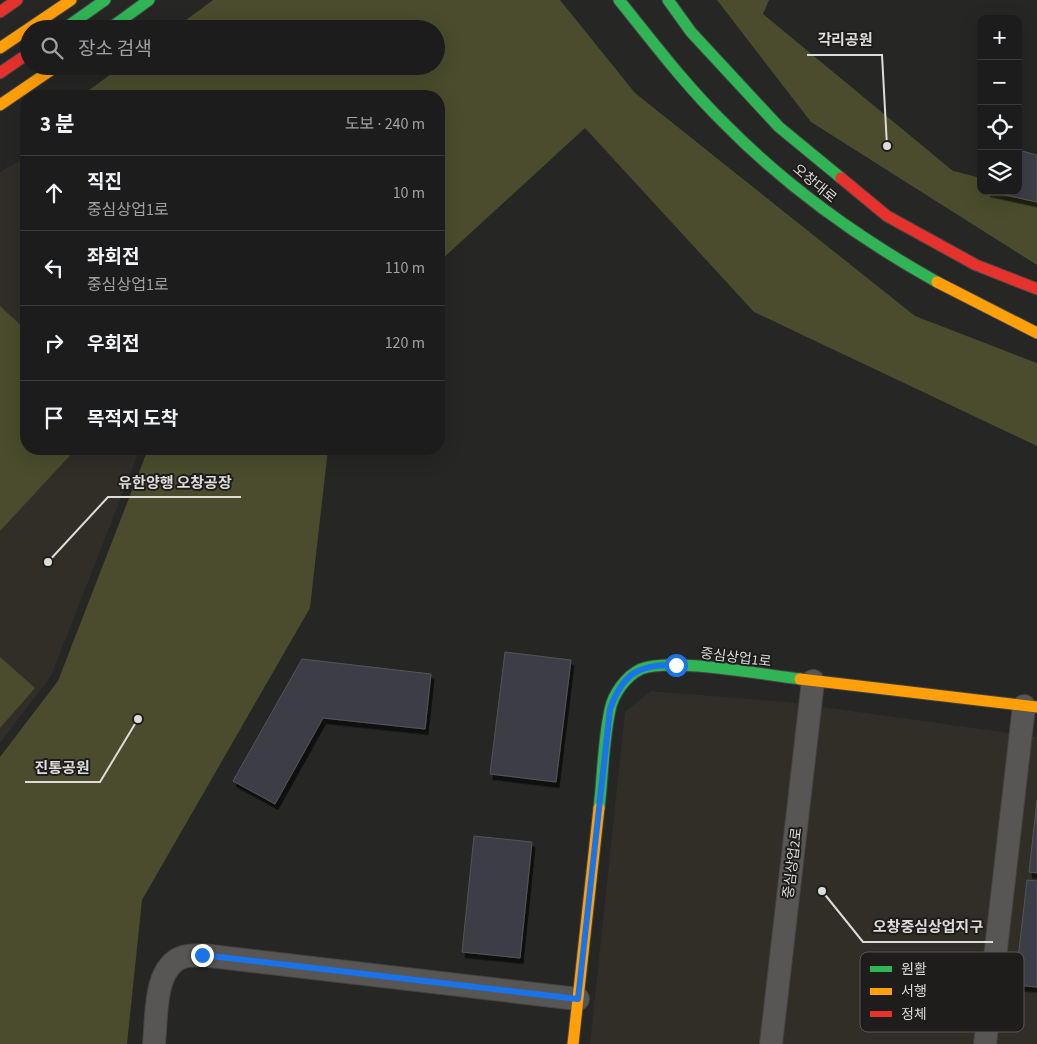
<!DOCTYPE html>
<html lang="ko">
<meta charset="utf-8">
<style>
body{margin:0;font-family:"Source Sans 3","Noto Sans KR",sans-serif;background:#252525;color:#f1f3f6}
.controls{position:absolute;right:15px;top:15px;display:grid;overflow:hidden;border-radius:10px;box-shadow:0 5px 20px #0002}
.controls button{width:45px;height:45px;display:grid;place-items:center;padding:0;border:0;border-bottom:1px solid #3a3a3b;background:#1c1c1c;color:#f1f3f6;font:25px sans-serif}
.stop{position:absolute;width:15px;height:15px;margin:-11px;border:4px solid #1a73e8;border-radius:50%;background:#fff}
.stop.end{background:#1a73e8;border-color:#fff;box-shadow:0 1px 5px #0008}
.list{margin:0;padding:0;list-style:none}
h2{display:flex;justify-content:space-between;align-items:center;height:65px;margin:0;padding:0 20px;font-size:21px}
h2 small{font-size:16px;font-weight:400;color:#a0a1a3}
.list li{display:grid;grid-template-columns:32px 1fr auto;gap:15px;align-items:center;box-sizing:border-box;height:75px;padding:0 20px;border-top:1px solid #3a3a3b}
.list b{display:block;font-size:19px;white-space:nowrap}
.list p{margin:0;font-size:16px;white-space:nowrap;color:#a0a1a3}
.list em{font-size:16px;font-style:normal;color:#a0a1a3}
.icon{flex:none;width:28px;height:28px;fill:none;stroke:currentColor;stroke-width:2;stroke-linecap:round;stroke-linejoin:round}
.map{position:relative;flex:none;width:1037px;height:1044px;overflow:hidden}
.search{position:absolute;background:#1c1c1c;box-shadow:0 5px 20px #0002;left:20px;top:20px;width:425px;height:55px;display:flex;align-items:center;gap:12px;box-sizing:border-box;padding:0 18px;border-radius:28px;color:#a0a1a3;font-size:19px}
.panel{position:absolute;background:#1c1c1c;box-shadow:0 5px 20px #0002;left:20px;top:90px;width:425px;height:365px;border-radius:20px}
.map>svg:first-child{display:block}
.built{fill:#302e27}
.green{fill:#4a4c2d}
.building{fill:#3e3e46;stroke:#545454;filter:url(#shadow)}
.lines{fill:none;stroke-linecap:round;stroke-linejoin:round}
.street-casing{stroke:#444443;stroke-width:24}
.fast-casing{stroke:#444443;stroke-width:13}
.slow-casing{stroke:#444443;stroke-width:13}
.jam-casing{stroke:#444443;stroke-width:13}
.street{stroke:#575655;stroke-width:22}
.fast{stroke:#30b455;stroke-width:11}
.slow{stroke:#ff9f0a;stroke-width:11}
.jam{stroke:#e5322d;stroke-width:11}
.route{stroke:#1a73e8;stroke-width:6}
.labels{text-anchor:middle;stroke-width:4;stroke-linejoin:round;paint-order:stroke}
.street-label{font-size:14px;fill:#dcdcda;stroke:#1e1d1b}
.key{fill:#1e1d1b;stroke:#575654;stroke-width:1}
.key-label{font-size:14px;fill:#dcdcda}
.leader{fill:none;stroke:#dcdcda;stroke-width:2}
.callout-dot{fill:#dcdcda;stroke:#1e1d1b;stroke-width:2}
.callout-label{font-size:15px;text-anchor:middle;font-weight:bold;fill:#dcdcda;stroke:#1e1d1b;stroke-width:4;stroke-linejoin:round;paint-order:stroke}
</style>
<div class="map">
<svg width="1037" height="1044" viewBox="0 0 1037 1044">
<defs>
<filter id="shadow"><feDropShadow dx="3" dy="5.5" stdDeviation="0" flood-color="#0009"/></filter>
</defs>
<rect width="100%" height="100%" fill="#262625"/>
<!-- built -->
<g class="built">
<path d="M 26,157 L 26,449 L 140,449 L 51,676 L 0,743 L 0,172 Z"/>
<path d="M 651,691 L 787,702 L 1037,737 L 1037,1044 L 590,1044 L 625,712 Z"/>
</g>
<!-- green -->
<g class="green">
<path d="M 213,0 L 560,0 L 635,93 L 915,316 L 1037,363 L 1037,446 L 754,312 L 585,128 L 439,262 L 439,96 L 81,96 L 122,66 L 436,66 L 436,29 L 174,29 Z"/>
<path d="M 717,0 L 769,0 L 763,14 L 953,171 L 981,178 L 981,191 L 1037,193 L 1037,265 L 811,122 Z"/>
<path d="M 0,306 L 26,330 L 26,449 L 76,449 L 0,531 Z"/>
<path d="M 148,449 L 328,449 L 310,608 L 142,900 L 127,1044 L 0,1044 L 0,757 L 58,681 Z"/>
<path d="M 0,657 L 35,688 L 0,728 Z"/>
</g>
<!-- building -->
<g class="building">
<path d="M 1018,150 L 1037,155 L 1037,202 L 987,191 L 1018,191 Z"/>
<path d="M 505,652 L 571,660 L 556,782 L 490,774 Z"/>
<path d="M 302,659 L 431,674 L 425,729 L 323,718 L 275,804 L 233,781 Z"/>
<path d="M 1037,800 L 1037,873 L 1029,872 Z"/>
<path d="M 474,836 L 532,842 L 520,958 L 462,952 Z"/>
<path d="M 1027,880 L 1037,881 L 1037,987 L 1015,985 Z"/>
</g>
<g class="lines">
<!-- street casing -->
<g class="street-casing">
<g id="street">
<path d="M 154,1044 C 157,1018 153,967 183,957 C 189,955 196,956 202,955 L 578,999"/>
<path d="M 771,1044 L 813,681"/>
<path d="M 985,1044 L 1024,706"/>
</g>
</g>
<!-- fast casing -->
<g class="fast-casing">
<g id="fast">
<path d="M 619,0 C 653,42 686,86 725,124 C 787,187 860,239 937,282"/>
<path d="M 668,0 L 691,32 L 779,127 L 841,178"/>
<path d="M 64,29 L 105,0"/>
<path d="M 109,29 L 149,0"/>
<path d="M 599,808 C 603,776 603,742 610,710 C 613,694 626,676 641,669 C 671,657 764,675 800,679"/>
</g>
</g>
<!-- slow casing -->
<g class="slow-casing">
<g id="slow">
<path d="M 0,48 L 71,0"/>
<path d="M 0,105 L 57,66"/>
<path d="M 937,282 L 1037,333"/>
<path d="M 800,679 L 1037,707"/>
<path d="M 573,1044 L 599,808"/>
</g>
</g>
<!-- jam casing -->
<g class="jam-casing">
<g id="jam">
<path d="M 0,12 L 17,0"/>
<path d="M 0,73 L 29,53"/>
<path d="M 841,178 L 887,216 L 976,265 L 1037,289"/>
</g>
</g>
<!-- street -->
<use href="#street" class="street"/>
<!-- fast -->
<use href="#fast" class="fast"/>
<!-- slow -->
<use href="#slow" class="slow"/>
<!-- jam -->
<use href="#jam" class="jam"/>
</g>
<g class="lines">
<!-- route -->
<path class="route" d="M 202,955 L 578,999 L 610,709 C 623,673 639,664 676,665"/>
</g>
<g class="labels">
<!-- street labels -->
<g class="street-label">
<text transform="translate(815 183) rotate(40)" y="5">오창대로</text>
<text transform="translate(736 657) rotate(7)" y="5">중심상업1로</text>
<text transform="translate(792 863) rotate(-83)" y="5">중심상업2로</text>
</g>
</g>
<!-- legend -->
<rect x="860" y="952" width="164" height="80" rx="8" class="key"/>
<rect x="870" y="966" width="22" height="6" fill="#30b455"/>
<rect x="870" y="988" width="22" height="7" fill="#ff9f0a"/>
<rect x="870" y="1011" width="22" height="6" fill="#e5322d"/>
<g class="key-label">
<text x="901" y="974">원활</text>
<text x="901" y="996">서행</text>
<text x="901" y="1019">정체</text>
</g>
<!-- callouts -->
<path class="leader" d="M887 146L882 55H807M48 562L108 497H241M138 719L100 782H25M822 891L863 942H993"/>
<g class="callout-dot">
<circle cx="887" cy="146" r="5"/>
<circle cx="48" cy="562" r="5"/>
<circle cx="138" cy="719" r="5"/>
<circle cx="822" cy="891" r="5"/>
</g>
<g class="callout-label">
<text x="845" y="45">각리공원</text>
<text x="175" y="488">유한양행 오창공장</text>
<text x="62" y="773">진통공원</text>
<text x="928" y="932">오창중심상업지구</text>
</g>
</svg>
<div class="controls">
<button>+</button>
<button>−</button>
<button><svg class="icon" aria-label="locate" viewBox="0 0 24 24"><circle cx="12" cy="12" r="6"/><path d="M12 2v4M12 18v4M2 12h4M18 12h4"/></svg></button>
<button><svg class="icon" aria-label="layers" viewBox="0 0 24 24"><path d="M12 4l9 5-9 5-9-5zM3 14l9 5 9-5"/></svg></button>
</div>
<div class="stop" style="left:676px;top:665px"></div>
<div class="stop end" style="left:202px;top:955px"></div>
<div class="search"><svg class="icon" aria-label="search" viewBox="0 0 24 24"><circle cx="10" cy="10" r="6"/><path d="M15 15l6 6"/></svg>장소 검색</div>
<section class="panel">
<h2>3 분<small>도보 · 240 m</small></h2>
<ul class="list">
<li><svg class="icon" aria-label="ahead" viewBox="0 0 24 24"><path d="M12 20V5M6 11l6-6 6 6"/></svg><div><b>직진</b><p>중심상업1로</p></div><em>10 m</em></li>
<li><svg class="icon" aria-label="left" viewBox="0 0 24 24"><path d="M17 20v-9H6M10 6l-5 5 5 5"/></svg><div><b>좌회전</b><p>중심상업1로</p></div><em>110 m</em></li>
<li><svg class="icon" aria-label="right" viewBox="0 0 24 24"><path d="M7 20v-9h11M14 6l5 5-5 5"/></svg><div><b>우회전</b></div><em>120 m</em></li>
<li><svg class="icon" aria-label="arrive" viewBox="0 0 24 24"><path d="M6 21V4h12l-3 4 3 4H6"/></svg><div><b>목적지 도착</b></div></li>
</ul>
</section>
</div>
